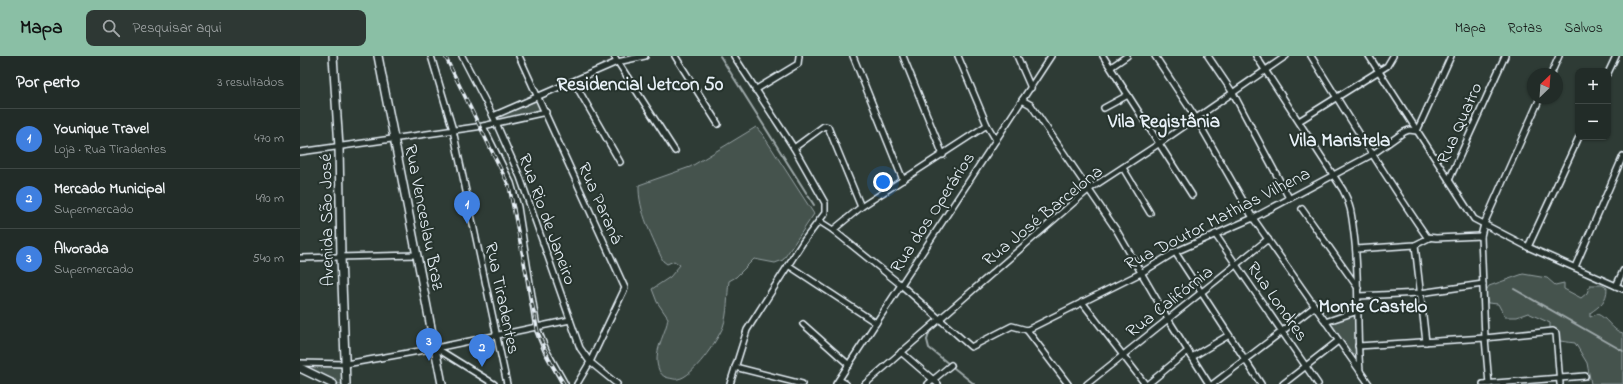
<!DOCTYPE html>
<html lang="pt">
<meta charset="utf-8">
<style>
body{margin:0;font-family:"Indie Flower",sans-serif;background:#2e3834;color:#f1f3f6}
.controls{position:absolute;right:12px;top:12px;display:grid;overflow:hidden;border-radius:8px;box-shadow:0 1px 3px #0004}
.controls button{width:36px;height:36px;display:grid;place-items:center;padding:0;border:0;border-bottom:1px solid #3f4845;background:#222c28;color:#f1f3f6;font:20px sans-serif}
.compass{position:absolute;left:1227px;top:12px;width:36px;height:36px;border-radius:50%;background:#222c28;box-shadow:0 1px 3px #0004;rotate:25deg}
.you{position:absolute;left:583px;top:126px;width:14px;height:14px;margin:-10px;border:3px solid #fff;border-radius:50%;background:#1a73e8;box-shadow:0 0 0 6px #1a73e833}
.badge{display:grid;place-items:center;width:26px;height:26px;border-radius:50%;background:#8abfa5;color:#fff;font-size:13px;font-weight:700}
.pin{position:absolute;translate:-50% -33px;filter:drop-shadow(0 1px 2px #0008)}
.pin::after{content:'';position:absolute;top:21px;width:14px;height:12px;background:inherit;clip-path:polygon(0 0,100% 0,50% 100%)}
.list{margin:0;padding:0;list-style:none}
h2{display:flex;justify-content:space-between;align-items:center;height:52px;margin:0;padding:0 16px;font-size:17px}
h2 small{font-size:13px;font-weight:400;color:#a2a7a8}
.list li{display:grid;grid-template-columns:26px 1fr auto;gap:12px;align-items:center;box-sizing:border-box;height:60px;padding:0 16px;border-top:1px solid #3f4845}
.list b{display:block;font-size:15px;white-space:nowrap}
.list p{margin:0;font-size:13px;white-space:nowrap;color:#a2a7a8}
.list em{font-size:13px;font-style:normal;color:#a2a7a8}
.icon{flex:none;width:22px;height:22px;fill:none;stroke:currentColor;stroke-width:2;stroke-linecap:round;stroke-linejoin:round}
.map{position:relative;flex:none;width:1323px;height:328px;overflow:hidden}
header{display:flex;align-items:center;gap:24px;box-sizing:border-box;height:56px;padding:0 20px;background:#8abfa5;color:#111}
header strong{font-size:19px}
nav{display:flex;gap:22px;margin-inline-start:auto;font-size:14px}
.search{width:280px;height:36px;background:#2e3834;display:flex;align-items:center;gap:10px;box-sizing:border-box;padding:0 14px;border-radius:8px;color:#a2a7a8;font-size:15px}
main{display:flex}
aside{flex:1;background:#222c28}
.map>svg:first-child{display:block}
.green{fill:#45524e;stroke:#96a2a3}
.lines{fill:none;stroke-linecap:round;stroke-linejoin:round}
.stream{stroke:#9da8a9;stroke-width:2}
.minor-casing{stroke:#e8f1f8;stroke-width:8}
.secondary-casing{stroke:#e8f1f8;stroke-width:10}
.minor{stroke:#26332d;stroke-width:5}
.secondary{stroke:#26332d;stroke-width:7}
.rail-casing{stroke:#e8f1f8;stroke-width:3.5}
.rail{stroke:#26332d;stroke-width:2;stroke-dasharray:6;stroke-linecap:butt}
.labels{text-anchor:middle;stroke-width:4;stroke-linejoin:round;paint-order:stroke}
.street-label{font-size:18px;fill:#e8f1f8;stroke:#26332d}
.neighbourhood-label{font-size:19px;font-weight:bold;fill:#e8f1f8;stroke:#26332d}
</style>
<header>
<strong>Mapa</strong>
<div class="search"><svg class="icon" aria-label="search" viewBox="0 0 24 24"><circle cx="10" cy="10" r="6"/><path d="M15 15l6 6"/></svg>Pesquisar aqui</div>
<nav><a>Mapa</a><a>Rotas</a><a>Salvos</a></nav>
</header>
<main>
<aside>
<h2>Por perto<small>3 resultados</small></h2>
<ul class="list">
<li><span class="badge" style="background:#3f7fe0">1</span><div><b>Younique Travel</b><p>Loja · Rua Tiradentes</p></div><em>470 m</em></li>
<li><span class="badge" style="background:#3f7fe0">2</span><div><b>Mercado Municipal</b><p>Supermercado</p></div><em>490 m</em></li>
<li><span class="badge" style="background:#3f7fe0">3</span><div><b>Alvorada</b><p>Supermercado</p></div><em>540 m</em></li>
</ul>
</aside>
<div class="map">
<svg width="1323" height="328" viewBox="0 0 1323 328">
<rect width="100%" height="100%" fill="#2e3b35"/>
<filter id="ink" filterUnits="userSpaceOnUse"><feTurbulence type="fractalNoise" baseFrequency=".025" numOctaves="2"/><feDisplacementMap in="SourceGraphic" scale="8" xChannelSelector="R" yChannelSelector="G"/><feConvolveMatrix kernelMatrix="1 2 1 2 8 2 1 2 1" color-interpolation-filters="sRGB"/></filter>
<g filter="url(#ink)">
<!-- green -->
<g class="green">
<path d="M 238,42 L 243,55 L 197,65 L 195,61 Z"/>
<path d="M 456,71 L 463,79 L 514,158 L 483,204 L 475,207 L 454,203 L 436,221 L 429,225 C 427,240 428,257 423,271 C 417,285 393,321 378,323 C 375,324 371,322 369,322 C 361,321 358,314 357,306 C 356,290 366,277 368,262 L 357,246 L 352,233 L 370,221 L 380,209 L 374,205 L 367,208 L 363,205 C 353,182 338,155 339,129 L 390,111 Z"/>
<path d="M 1223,218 L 1247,222 L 1255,229 L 1264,227 L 1264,233 L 1281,242 L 1287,237 L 1290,229 L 1302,229 L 1307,232 C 1307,245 1300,250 1290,257 L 1290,261 L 1297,258 C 1307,261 1312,275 1323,277 L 1323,328 L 1291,328 L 1287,307 L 1275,287 L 1260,285 L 1254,273 L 1250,273 L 1250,267 L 1228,257 L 1217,261 L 1205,261 L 1198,248 L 1188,247 L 1185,236 L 1189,230 Z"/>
<path d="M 1056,257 L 1056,297 L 1053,299 L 1051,299 L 1029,266 Z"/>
<path d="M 0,308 L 41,309 L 43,328 L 35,328 L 0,310 Z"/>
</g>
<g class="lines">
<!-- stream -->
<g class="stream">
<path d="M 420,0 L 514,149"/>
<path d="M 1214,233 L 1323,295"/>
<path d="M 630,274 L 627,284 L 629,292 L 674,328"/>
</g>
<!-- minor casing -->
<g class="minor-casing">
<g id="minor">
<path d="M 131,0 L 153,74 L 207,328"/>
<path d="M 162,0 L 193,60 L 220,121 L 280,292 L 290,306 L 317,328"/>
<path d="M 219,0 L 325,232 L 290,306 L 277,328"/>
<path d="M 314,0 L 375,95"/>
<path d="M 375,0 L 418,68"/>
<path d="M 553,0 L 603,124"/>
<path d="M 603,0 L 643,99"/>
<path d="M 658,0 L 687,69 L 696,84"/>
<path d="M 717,0 L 731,32"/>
<path d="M 803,0 L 892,139"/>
<path d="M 855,0 L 896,62 L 953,162 L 1069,328"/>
<path d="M 908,0 L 933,37 L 989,142"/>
<path d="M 956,0 L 1043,134 C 1051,148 1052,162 1054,178 C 1060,223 1056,269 1060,315"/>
<path d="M 1011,0 C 1049,61 1086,122 1127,181 L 1136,182 L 1181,180"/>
<path d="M 1069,0 L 1174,163 L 1228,191 L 1323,233"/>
<path d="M 811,11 L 827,0"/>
<path d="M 1308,17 L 1316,0"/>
<path d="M 1251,18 L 1259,0"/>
<path d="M 274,26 L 320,106"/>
<path d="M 455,34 L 498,8 L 499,0"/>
<path d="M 722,44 L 731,49 L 817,175 L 868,263 L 909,328"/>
<path d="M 804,52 L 828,39"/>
<path d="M 193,60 L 317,6 L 345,0"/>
<path d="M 999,65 L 1087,10 L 1093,0"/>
<path d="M 183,70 L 211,127 L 218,151 L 237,272 L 246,294 L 265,328"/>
<path d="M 494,92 L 524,70 L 528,71 L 561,151"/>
<path d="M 0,96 L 183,70 L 246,56"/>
<path d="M 823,112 L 850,157"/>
<path d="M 1149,124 L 1205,0"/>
<path d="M 1002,153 L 1058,232"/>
<path d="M 519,165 L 533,174 L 601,229 L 671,291 L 712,270 L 727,274"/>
<path d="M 533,174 L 561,151 L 687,69"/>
<path d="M 915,178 L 1018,328"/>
<path d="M 1115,189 L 1126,286"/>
<path d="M 1228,191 L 1279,81"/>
<path d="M 1056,193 L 1115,189 L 1129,182"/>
<path d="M 875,196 L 961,328"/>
<path d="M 0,202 L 116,199"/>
<path d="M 488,209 L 576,267"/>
<path d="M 1275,211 L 1323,100"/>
<path d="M 1316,230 L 1323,215"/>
<path d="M 1059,240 L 1120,237 L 1183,228"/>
<path d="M 782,246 L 845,328"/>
<path d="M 1025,266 L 1058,255"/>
<path d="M 503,268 L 549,309"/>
<path d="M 727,274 L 841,217 L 875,196 L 953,162 L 1073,98 L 1104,76 L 1109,74 L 1117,75 L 1151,0"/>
<path d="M 727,274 L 768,328"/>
<path d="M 1058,290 L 1185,282 L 1253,275 L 1256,277 L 1260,328"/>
<path d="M 136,292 L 194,328"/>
<path d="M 601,296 L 638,328"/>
<path d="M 892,301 L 929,279"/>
<path d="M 0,307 L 46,308 L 136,292 L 270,264"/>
<path d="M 435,311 L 502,328"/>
<path d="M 539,324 L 546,328"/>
<path d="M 430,328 L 447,274 L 503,186 L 525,157 L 525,147 L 494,92 L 434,0"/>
<path d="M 536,328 L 751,0"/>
<path d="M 565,328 L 788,134 L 860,87 L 986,0"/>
<path d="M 628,328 L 651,309"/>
<path d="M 787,328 L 968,183"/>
<path d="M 848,328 L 888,295"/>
<path d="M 913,328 L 1014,251"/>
<path d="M 983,328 L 1038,285"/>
<path d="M 1183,328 L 1285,320"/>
<path d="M 1189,328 L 1185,282 L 1181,180 L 1184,168 L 1240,42"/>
</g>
</g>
<!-- secondary casing -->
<g class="secondary-casing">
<g id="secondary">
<path d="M 33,0 L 39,91 L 41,201 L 46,328"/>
<path d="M 78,0 L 142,328"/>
<path d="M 0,312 L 33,328"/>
</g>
</g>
<!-- minor -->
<use href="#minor" class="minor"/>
<!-- secondary -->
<use href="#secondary" class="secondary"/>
<!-- rail casing -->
<g class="rail-casing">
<path id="rail" d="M 145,0 L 209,130 L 238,277 L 251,307 L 264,328"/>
</g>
<!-- rail -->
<use href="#rail" class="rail"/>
</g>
</g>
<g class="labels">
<!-- street labels -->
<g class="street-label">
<text transform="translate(1159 67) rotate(-66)" y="6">Rua Quatro</text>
<text transform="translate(301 147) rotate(66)" y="6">Rua Paraná</text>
<text transform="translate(632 156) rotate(-57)" y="6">Rua dos Operários</text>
<text transform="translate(742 159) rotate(-39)" y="6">Rua José Barcelona</text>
<text transform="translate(125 161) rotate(79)" y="6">Rua Venceslau Braz</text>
<text transform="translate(917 162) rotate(-27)" y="6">Rua Doutor Mathias Vilhena</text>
<text transform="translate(248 163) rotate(70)" y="6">Rua Rio de Janeiro</text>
<text transform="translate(26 164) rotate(-91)" y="6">Avenida São José</text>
<text transform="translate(203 242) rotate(78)" y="6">Rua Tiradentes</text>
<text transform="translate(869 245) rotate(-38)" y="6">Rua Califórnia</text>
<text transform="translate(978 245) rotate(55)" y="6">Rua Londres</text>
</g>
<!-- neighbourhood labels -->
<g class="neighbourhood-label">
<text x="340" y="34">Residencial Jetcon 50</text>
<text x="864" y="71">Vila Registânia</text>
<text x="1040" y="90">Vila Maristela</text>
<text x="1073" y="256">Monte Castelo</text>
</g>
</g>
</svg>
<div class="controls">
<button>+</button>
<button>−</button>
</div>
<svg class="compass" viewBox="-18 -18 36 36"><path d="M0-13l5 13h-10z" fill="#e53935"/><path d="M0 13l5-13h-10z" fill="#a2a7a8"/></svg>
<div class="you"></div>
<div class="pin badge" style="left:167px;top:168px;background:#3f7fe0">1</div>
<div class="pin badge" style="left:182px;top:311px;background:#3f7fe0">2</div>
<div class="pin badge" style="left:129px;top:305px;background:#3f7fe0">3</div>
</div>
</main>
